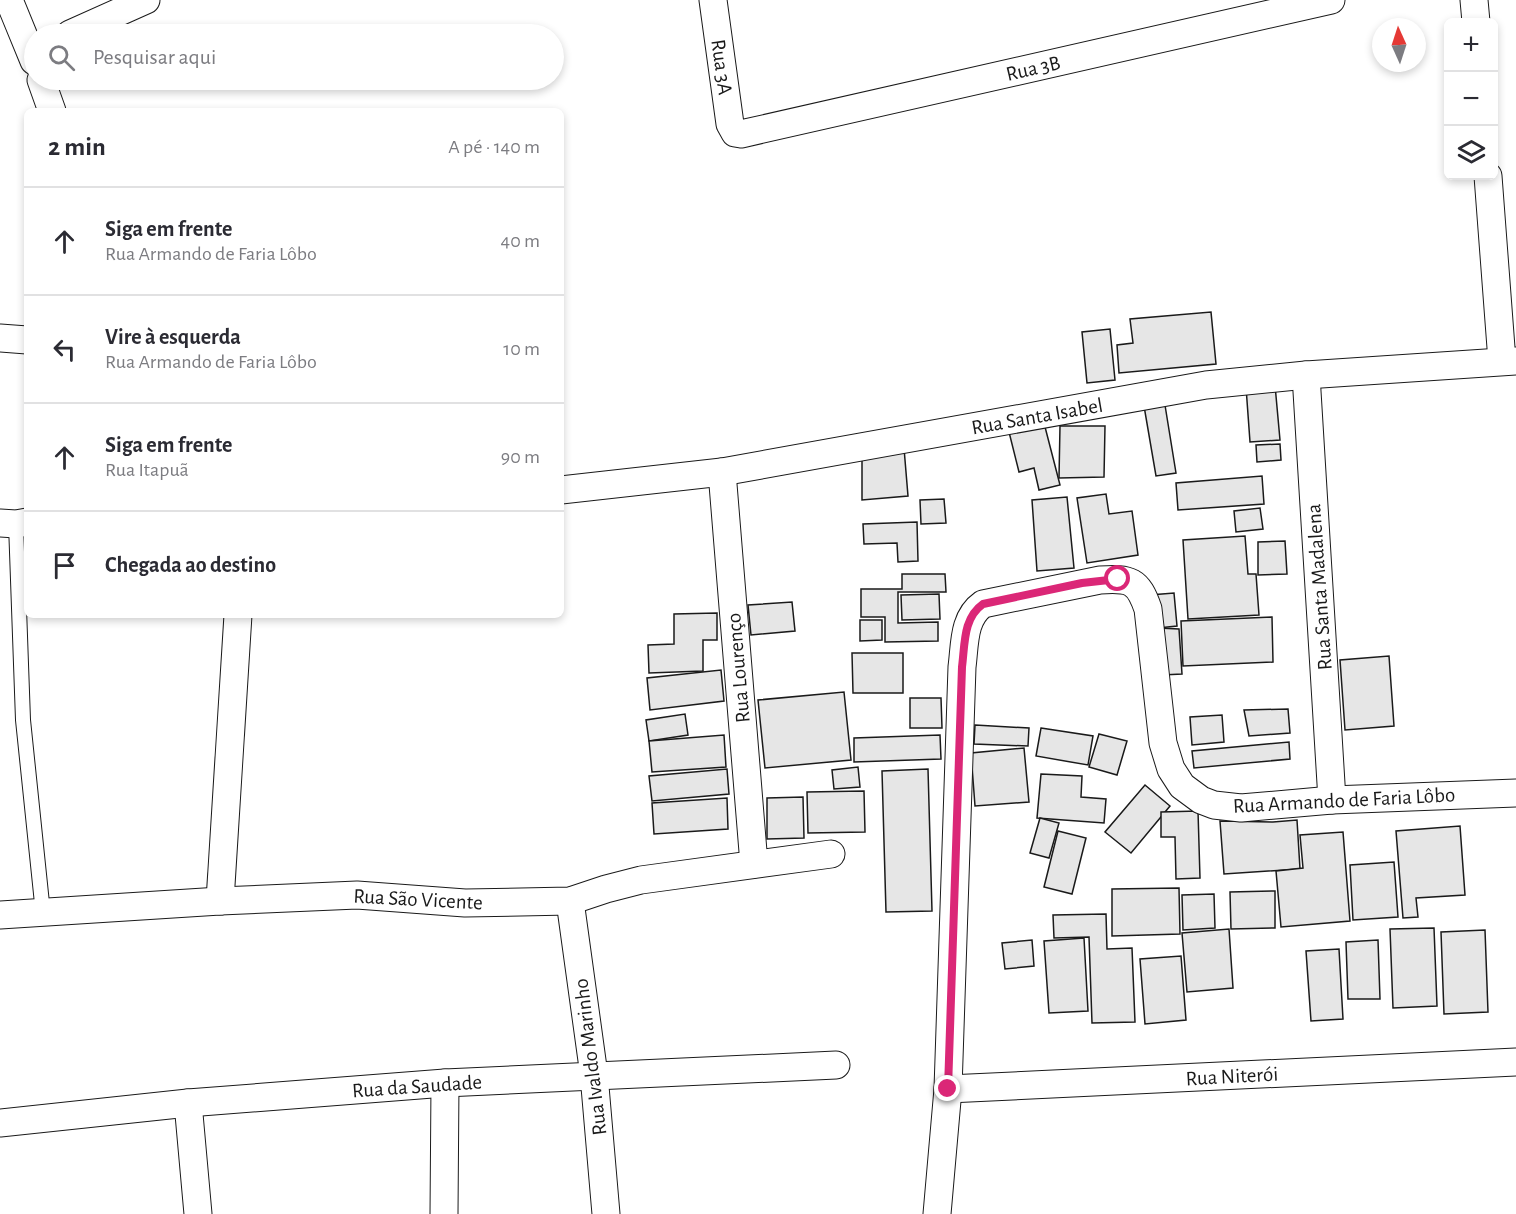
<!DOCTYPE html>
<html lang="pt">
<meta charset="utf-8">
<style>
body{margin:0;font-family:"Alegreya Sans",sans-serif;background:#f7f7f7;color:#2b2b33}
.controls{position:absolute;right:18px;top:18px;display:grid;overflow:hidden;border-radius:9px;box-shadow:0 3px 9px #0003}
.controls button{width:54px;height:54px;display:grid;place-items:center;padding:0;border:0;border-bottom:2px solid #e1e1e2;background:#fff;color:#2b2b33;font:30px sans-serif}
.compass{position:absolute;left:1372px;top:18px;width:54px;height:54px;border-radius:50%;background:#fff;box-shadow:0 3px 9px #0003;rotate:357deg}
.stop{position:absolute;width:18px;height:18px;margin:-14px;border:4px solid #db2777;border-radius:50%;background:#fff}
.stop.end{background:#db2777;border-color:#fff;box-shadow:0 2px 6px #0008}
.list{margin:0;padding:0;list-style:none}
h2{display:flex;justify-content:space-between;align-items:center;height:78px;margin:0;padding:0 24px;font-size:26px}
h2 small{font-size:20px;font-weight:400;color:#7c7c81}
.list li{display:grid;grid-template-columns:39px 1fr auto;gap:18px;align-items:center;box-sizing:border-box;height:108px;padding:0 24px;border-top:2px solid #e1e1e2}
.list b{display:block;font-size:22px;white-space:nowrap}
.list p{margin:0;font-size:20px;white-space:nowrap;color:#7c7c81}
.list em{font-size:20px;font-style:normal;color:#7c7c81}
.icon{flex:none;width:33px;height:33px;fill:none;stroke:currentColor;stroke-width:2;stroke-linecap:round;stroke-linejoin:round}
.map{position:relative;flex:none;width:1516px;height:1214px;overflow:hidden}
.search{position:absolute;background:#fff;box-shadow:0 3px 9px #0003;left:24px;top:24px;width:540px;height:66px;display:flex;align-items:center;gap:15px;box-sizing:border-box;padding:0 21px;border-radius:33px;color:#7c7c81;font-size:22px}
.panel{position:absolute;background:#fff;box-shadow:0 3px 9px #0003;left:24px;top:108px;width:540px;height:510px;border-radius:9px}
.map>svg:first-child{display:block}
.building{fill:#e6e6e6;stroke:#1a1a1a;stroke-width:1.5}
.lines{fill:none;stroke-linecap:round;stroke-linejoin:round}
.service-casing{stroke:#1a1a1a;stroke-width:16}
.minor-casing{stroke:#1a1a1a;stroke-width:29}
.service{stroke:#fff;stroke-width:14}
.minor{stroke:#fff;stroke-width:27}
.route{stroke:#db2777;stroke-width:8}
.labels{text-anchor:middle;stroke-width:4.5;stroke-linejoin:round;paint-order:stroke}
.street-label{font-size:21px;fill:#1a1a1a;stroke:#fff}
</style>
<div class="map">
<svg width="1516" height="1214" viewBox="0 0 1516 1214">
<rect width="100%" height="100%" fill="#fff"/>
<!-- building -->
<g class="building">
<path d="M 1211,312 L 1216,364 L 1119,373 L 1117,345 L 1133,343 L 1130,319 Z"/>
<path d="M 1110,329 L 1115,380 L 1087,383 L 1082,332 Z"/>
<path d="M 1275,385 L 1280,440 L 1250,442 L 1246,387 Z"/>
<path d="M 1164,399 L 1176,473 L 1156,476 L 1144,406 Z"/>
<path d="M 1044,423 L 1060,485 L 1039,490 L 1034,468 L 1019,472 L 1009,432 Z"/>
<path d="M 1060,426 L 1105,426 L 1104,477 L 1059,478 Z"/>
<path d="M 1280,444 L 1281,460 L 1257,462 L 1256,445 Z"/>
<path d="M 904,448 L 908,496 L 862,500 L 862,456 Z"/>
<path d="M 1262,476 L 1264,504 L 1178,510 L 1176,483 Z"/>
<path d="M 1106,494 L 1109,514 L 1132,511 L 1138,555 L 1087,563 L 1077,498 Z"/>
<path d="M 1067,497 L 1074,568 L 1037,571 L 1032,500 Z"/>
<path d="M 944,499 L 946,523 L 921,524 L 920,500 Z"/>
<path d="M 1260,508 L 1263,529 L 1236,532 L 1234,511 Z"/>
<path d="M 917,522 L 918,561 L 898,562 L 897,543 L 864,544 L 863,524 Z"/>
<path d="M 1245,536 L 1248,574 L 1256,574 L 1259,615 L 1188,619 L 1183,540 Z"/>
<path d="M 1285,541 L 1287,574 L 1258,575 L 1258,542 Z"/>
<path d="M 902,574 L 945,574 L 946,592 L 898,592 L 898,623 L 938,622 L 938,641 L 885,642 L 885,617 L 861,617 L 861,589 L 902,589 Z"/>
<path d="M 1174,593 L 1177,626 L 1158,628 L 1150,595 Z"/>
<path d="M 939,594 L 940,619 L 902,620 L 901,595 Z"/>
<path d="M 792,602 L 795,631 L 751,635 L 748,605 Z"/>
<path d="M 717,613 L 717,640 L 703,640 L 703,671 L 649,673 L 648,645 L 674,644 L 674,614 Z"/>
<path d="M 1272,617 L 1273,662 L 1183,666 L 1181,621 Z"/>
<path d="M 860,620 L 882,620 L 882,640 L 860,641 Z"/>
<path d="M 1158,628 L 1179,629 L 1182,674 L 1162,675 Z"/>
<path d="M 852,653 L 903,653 L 903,693 L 853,693 Z"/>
<path d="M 1389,656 L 1394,726 L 1345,730 L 1340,660 Z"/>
<path d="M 721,670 L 724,701 L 650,710 L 647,678 Z"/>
<path d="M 844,692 L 851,760 L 765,768 L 758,700 Z"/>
<path d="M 910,698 L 941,698 L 942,728 L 910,728 Z"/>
<path d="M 1288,709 L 1290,733 L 1249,736 L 1244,710 Z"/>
<path d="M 685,714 L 688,735 L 649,741 L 646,720 Z"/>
<path d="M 1222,715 L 1224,742 L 1192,745 L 1190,717 Z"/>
<path d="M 975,725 L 1029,728 L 1028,746 L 974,744 Z"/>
<path d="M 1041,728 L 1093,736 L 1088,765 L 1036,756 Z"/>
<path d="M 1099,734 L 1127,741 L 1117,775 L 1089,767 Z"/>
<path d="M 724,735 L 726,767 L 652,772 L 649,741 Z"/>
<path d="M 940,735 L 941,759 L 854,762 L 854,738 Z"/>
<path d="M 1289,742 L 1290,759 L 1194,768 L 1192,751 Z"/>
<path d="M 1024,748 L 1029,802 L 975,806 L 971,753 Z"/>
<path d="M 858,767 L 860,787 L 834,789 L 832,770 Z"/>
<path d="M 727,769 L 729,794 L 652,801 L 649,776 Z"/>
<path d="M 928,769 L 932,911 L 886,912 L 882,771 Z"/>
<path d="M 1041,774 L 1082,776 L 1081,797 L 1106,799 L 1104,823 L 1037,818 Z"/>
<path d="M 1145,785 L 1170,806 L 1131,853 L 1105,832 Z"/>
<path d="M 864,791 L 865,832 L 808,833 L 807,792 Z"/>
<path d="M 803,797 L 804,838 L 767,839 L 767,798 Z"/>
<path d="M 727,798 L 728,829 L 654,834 L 652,803 Z"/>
<path d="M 1198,811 L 1200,878 L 1176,879 L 1175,837 L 1161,837 L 1161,812 Z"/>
<path d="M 1040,818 L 1059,823 L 1049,858 L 1030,853 Z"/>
<path d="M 1297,820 L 1300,869 L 1224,874 L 1220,821 L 1273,822 Z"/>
<path d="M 1460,826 L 1465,895 L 1416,898 L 1418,917 L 1403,918 L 1396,831 Z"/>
<path d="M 1058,831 L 1086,838 L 1072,894 L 1044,887 Z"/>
<path d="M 1343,832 L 1350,921 L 1281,927 L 1276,871 L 1303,868 L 1300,835 Z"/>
<path d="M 1394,862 L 1398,917 L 1353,920 L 1350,865 Z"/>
<path d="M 1179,888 L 1180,934 L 1112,936 L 1112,889 Z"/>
<path d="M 1275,891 L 1275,928 L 1231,929 L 1230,892 Z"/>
<path d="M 1214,894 L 1215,928 L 1183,930 L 1182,895 Z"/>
<path d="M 1106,914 L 1107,949 L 1132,948 L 1135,1022 L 1092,1023 L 1089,937 L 1054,938 L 1053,915 Z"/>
<path d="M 1434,928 L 1437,1006 L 1393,1008 L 1390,929 Z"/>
<path d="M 1229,929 L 1233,988 L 1187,992 L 1182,933 Z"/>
<path d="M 1485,930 L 1488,1012 L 1444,1014 L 1441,932 Z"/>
<path d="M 1084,938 L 1088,1011 L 1049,1013 L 1044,941 Z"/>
<path d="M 1032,940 L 1034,966 L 1005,969 L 1002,943 Z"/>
<path d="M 1378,940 L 1380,999 L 1348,999 L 1346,942 Z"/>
<path d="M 1339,949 L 1343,1019 L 1311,1021 L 1306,951 Z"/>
<path d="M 1181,956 L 1186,1020 L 1145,1024 L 1140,959 Z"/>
</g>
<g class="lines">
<!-- service casing -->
<g class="service-casing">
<path id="service" d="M 16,524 L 23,720 L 43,913"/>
</g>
<!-- minor casing -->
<g class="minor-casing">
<g id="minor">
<path d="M 9,0 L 34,61"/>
<path d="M 713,0 L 730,124 L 735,133 L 741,134 L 1331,0"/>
<path d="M 1474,0 L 1476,22"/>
<path d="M 70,34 L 146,0"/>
<path d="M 41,80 L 52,111"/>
<path d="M 1488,176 L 1502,361"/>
<path d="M 0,338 L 27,340"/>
<path d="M 1306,375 L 1332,800"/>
<path d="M 722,472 L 754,864"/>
<path d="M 561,490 L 722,472 L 1206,385 L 1306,375 L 1516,361"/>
<path d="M 0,523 L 16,524 L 27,522"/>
<path d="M 220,901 L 238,615"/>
<path d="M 570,901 L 594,1075 L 606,1214"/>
<path d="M 0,915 L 220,901 L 357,895 L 465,903 L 570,901 L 606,889 L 641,880 L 831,854"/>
<path d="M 948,1089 L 1516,1062"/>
<path d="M 188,1103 L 198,1214"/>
<path d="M 0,1123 L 188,1103 L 445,1083 L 836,1065"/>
<path d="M 444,1214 L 445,1083"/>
<path d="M 937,1214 L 948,1089 L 962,667 C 965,644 963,618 983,604 L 1100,580 C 1130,578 1138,580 1148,609 L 1163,743 L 1171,769 L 1182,786 L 1201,800 L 1214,805 L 1241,808 L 1332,800 L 1516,793"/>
</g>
</g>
<!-- service -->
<use href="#service" class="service"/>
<!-- minor -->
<use href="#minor" class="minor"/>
</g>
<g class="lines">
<!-- route -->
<path class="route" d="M 948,1089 L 962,667 C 965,644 963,618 983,604 L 1082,583 L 1118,579"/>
</g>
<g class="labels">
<!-- street labels -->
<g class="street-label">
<text transform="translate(722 67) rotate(82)" y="7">Rua 3A</text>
<text transform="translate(1033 68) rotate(-13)" y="7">Rua 3B</text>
<text transform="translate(1037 416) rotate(-10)" y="7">Rua Santa Isabel</text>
<text transform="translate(1319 587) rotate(-94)" y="7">Rua Santa Madalena</text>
<text transform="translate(738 668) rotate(-95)" y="7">Rua Lourenço</text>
<text transform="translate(1344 800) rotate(-3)" y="7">Rua Armando de Faria Lôbo</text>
<text transform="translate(418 899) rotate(3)" y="7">Rua São Vicente</text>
<text transform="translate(590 1057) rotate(-97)" y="7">Rua Ivaldo Marinho</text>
<text transform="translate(1232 1076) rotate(-3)" y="7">Rua Niterói</text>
<text transform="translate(417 1086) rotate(-4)" y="7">Rua da Saudade</text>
</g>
</g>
</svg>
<div class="controls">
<button>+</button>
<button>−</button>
<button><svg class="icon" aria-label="layers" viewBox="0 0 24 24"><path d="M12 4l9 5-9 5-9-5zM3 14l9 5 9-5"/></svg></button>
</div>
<svg class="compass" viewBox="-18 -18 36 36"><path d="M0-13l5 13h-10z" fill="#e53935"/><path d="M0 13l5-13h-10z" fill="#7c7c81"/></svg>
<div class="stop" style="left:1118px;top:579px"></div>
<div class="stop end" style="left:948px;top:1089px"></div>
<div class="search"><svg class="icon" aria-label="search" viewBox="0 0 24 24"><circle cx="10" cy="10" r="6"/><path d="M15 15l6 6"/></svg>Pesquisar aqui</div>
<section class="panel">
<h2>2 min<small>A pé · 140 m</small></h2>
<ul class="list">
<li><svg class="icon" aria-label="ahead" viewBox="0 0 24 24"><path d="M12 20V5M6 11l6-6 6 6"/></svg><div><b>Siga em frente</b><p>Rua Armando de Faria Lôbo</p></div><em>40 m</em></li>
<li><svg class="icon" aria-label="left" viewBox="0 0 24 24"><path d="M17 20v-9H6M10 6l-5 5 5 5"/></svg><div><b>Vire à esquerda</b><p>Rua Armando de Faria Lôbo</p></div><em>10 m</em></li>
<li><svg class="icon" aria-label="ahead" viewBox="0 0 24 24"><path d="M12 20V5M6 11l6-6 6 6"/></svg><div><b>Siga em frente</b><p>Rua Itapuã</p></div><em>90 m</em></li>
<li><svg class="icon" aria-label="arrive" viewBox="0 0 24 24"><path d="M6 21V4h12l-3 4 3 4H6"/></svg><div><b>Chegada ao destino</b></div></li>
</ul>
</section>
</div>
